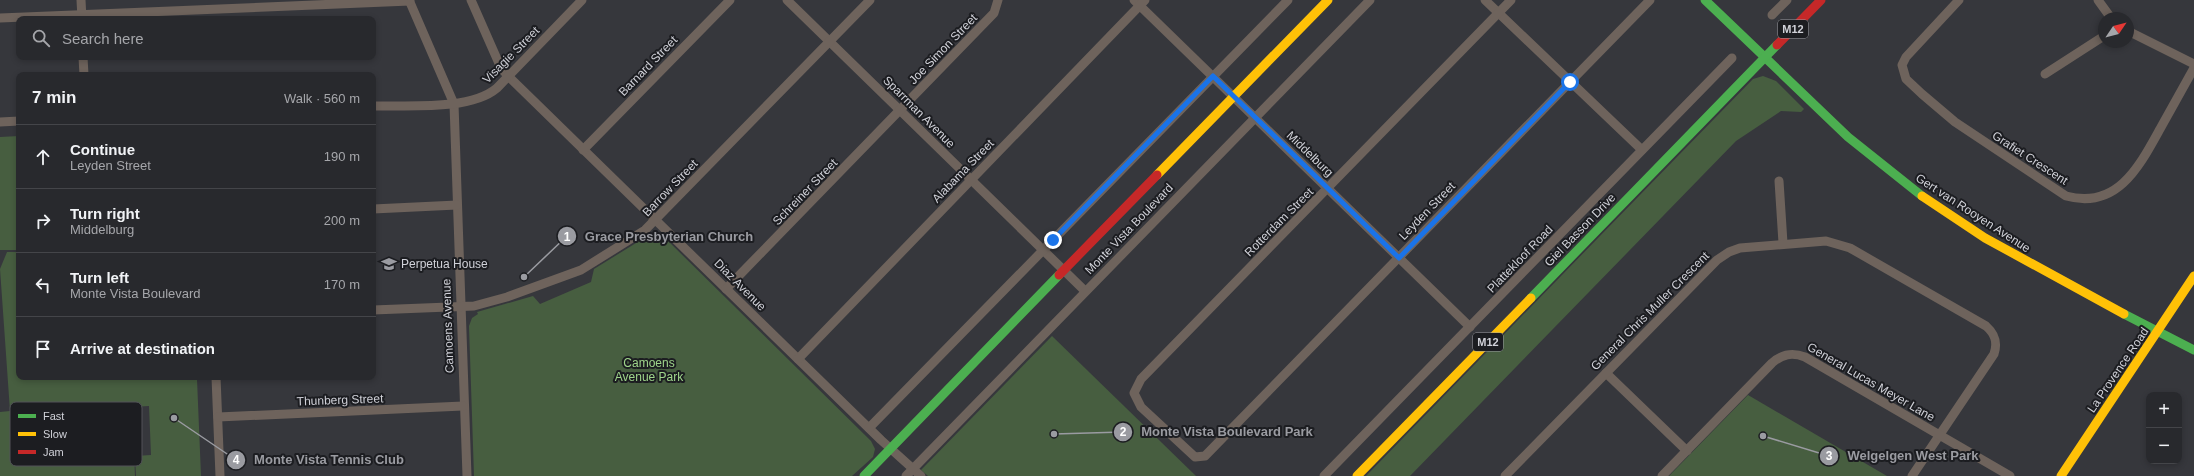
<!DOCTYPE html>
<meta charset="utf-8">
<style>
body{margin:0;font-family:Arial,sans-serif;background:#343539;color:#f1f3f6}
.controls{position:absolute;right:12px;bottom:12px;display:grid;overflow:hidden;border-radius:8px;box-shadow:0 2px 6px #0003}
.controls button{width:36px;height:36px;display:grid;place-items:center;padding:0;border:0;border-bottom:1px solid #444549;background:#28292d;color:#f1f3f6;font:20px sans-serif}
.compass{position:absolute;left:2098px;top:12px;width:36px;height:36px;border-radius:50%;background:#28292d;box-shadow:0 2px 6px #0003;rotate:55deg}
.stop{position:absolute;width:12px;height:12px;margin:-9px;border:3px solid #1a73e8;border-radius:50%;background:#fff}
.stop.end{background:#1a73e8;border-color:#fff;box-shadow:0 1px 4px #0008}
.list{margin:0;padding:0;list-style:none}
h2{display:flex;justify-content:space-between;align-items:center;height:52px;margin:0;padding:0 16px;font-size:17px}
h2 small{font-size:13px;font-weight:400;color:#a5a6aa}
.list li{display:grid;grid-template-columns:26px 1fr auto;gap:12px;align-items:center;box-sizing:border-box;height:64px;padding:0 16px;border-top:1px solid #444549}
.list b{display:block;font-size:15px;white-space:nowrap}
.list p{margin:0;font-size:13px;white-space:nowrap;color:#a5a6aa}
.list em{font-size:13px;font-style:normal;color:#a5a6aa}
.icon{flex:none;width:22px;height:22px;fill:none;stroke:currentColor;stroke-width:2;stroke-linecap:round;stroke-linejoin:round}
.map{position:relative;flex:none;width:2194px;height:476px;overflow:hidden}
.search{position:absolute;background:#28292d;box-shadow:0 2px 6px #0003;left:16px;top:16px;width:360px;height:44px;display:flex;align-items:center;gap:10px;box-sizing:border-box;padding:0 14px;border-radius:8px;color:#a5a6aa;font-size:15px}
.panel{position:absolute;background:#28292d;box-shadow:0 2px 6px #0003;left:16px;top:72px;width:360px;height:308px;border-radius:8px}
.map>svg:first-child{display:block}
.green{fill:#475e40}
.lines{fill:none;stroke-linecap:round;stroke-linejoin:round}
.street{stroke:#6e635c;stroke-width:9}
.fast{stroke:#4caf50;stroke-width:9}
.slow{stroke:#ffc107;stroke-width:9}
.jam{stroke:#c62828;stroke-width:9}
.route{stroke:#1a73e8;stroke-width:5}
.labels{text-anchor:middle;stroke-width:4;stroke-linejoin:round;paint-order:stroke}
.shield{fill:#1c1d21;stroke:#9a9ba1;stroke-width:1}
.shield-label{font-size:11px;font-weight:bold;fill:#d0d1d8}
.street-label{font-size:12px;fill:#d0d1d8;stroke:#1c1d21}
.poi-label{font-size:12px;fill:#d0d1d8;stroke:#1c1d21;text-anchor:start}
.park-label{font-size:12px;fill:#9fd58b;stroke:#1c1d21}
.key{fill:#1c1d21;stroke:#525358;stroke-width:1}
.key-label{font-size:11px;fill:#d0d1d8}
.leader{fill:none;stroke:#9a9ba1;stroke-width:1.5}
.callout-dot{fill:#9a9ba1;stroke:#1c1d21;stroke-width:1.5}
.mark-label{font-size:12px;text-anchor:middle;font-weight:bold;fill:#fff}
.callout-label{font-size:13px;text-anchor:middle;font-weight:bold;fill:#9a9ba1;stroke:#1c1d21;stroke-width:4;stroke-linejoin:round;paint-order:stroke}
</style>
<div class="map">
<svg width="2194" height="476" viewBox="0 0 2194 476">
<rect width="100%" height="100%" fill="#36373c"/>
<!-- green -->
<g class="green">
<path d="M 1763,76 L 1776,81 L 1804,109 L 1801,112 L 1781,111 L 1736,141 L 1410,476 L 1366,476 L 1753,79 Z"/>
<path d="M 19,136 L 19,250 L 0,250 L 0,137 Z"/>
<path d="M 657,233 L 663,236 L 871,441 L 875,449 L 873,457 L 852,476 L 474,476 L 469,326 L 472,318 L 478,314 L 477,312 L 533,296 L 540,304 L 591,282 L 594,269 L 649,235 Z"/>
<path d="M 7,252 L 19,252 L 19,377 L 211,377 L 197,379 L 201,476 L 136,476 L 135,456 L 151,455 L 149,406 L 132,407 L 135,476 L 0,476 L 0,412 L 10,411 L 0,269 Z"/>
<path d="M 1052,336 L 1196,476 L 928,476 L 921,470 Z"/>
<path d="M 1748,395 L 1887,476 L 1669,476 Z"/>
</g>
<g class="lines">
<!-- street -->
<g class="street">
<path d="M 81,0 L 82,19"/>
<path d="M 409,0 L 454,104 L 467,476"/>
<path d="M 471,0 L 501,68 L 508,76 L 881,440 L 921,476"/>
<path d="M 787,0 L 1085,291"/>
<path d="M 1134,0 L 1470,327"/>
<path d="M 1485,0 L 1642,150"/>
<path d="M 1511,0 L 1141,379 L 1134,393 L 1141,407 L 1195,457 L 1205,456 L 1650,0"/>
<path d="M 1959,0 L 1906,57 L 1902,65 L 1906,79 L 1922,94 L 1955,122 L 2066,196 C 2117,210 2139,167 2160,129 C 2171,109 2183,88 2194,68"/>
<path d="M 2098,0 L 2111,18"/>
<path d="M 1772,15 L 1787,0"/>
<path d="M 0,18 L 410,1"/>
<path d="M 2128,31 L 2194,64"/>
<path d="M 83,57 L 84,75"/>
<path d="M 2045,74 L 2104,36"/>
<path d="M 373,106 C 408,105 470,111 497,88 L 582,0"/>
<path d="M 0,122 L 19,121"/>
<path d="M 583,150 L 730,0"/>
<path d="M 1779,181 L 1783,243"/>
<path d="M 373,209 L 457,205"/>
<path d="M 726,289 L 994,13 L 998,0"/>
<path d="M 373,310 L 474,306 L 507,297 L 581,270 L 645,230 L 870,0"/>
<path d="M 798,359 L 1145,0"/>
<path d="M 1606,373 L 1687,451"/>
<path d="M 216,377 L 220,476"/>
<path d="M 218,417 L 463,406"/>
<path d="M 869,428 L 1288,0"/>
<path d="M 906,476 L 1370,0"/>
<path d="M 1324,476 L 1732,58"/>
<path d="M 1505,476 L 1717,260 L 1729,252 L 1740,248 L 1826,241 L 1850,248 L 1986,326 C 1995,334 1998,342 1994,354 L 1912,476"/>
<path d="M 1662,476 L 1772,363 C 1782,354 1792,352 1805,357 L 2010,476"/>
</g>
<!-- fast -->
<g class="fast">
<path d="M 1705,0 L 1848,137 L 1922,196"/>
<path d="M 1531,298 L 1777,45"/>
<path d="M 2124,314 L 2194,350"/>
<path d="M 864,476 L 1059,275"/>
</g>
<!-- slow -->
<g class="slow">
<path d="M 1157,175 L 1328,0"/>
<path d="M 1922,196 L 1985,238 L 2124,314"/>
<path d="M 1357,476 L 1531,298"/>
<path d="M 2061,476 L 2194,276"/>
</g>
<!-- jam -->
<g class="jam">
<path d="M 1777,45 L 1821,0"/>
<path d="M 1059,275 L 1157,175"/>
</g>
</g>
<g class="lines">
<!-- route -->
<path class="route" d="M 1053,240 L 1213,76 L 1399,258 L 1570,82"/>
</g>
<!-- icons -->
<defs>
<g id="school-bare" transform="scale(1.2)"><path d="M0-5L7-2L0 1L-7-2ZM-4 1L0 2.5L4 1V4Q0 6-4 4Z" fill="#9a9ba1" stroke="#1c1d21" stroke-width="2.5" paint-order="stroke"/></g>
</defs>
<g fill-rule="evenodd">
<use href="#school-bare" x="389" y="264"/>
</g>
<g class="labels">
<!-- shield labels -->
<g class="shield">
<rect x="1778" y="20" width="30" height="18" rx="3"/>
<rect x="1473" y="333" width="30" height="18" rx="3"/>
</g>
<g class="shield-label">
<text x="1793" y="33">M12</text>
<text x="1488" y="346">M12</text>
</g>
<!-- street labels -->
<g class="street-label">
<text transform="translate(943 49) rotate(-46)" y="4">Joe Simon Street</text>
<text transform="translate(511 55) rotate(-45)" y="4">Visagie Street</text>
<text transform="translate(648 66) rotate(-46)" y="4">Barnard Street</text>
<text transform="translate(919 112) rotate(45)" y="4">Sparrman Avenue</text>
<text transform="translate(1310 154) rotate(44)" y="4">Middelburg</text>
<text transform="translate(2030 158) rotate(33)" y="4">Grafiet Crescent</text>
<text transform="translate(963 171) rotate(-46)" y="4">Alabama Street</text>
<text transform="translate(670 188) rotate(-46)" y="4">Barrow Street</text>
<text transform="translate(805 192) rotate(-46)" y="4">Schreiner Street</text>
<text transform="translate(1427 211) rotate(-46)" y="4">Leyden Street</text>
<text transform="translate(1973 213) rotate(33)" y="4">Gert van Rooyen Avenue</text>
<text transform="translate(1279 222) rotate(-45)" y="4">Rotterdam Street</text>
<text transform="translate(1129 229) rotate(-46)" y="4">Monte Vista Boulevard</text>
<text transform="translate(1580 230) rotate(-46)" y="4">Giel Basson Drive</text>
<text transform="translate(1520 259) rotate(-46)" y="4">Plattekloof Road</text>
<text transform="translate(740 285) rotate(45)" y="4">Diaz Avenue</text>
<text transform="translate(1650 311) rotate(-45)" y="4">General Chris Muller Crescent</text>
<text transform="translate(448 326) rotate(-92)" y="4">Camoens Avenue</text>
<text transform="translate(2118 370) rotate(-56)" y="4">La Provence Road</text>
<text transform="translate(1871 382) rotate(30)" y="4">General Lucas Meyer Lane</text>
<text transform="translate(340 400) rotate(-2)" y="4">Thunberg Street</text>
</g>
<!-- poi labels -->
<g class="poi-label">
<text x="401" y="268">Perpetua House</text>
</g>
<!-- park labels -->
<g class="park-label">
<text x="649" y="367">Camoens<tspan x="649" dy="14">Avenue Park</tspan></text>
</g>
</g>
<!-- legend -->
<rect x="10" y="402" width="132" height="64" rx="6" class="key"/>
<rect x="18" y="414" width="18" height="4" fill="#4caf50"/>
<rect x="18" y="432" width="18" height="4" fill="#ffc107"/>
<rect x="18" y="450" width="18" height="4" fill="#c62828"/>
<g class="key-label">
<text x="43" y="420">Fast</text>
<text x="43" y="438">Slow</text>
<text x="43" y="456">Jam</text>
</g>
<!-- callouts -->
<path class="leader" d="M524 277L567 236M1054 434L1123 432M1763 436L1829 456M174 418L236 460"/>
<g class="callout-dot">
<circle cx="524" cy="277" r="4"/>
<circle cx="1054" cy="434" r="4"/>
<circle cx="1763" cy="436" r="4"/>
<circle cx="174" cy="418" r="4"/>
<circle cx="567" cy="236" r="10"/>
<circle cx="1123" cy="432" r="10"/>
<circle cx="1829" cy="456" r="10"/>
<circle cx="236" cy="460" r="10"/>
</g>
<g class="mark-label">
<text x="567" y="241">1</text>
<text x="1123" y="436">2</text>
<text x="1829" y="460">3</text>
<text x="236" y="464">4</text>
</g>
<g class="callout-label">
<text x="669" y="241">Grace Presbyterian Church</text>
<text x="1227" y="436">Monte Vista Boulevard Park</text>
<text x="1913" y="460">Welgelgen West Park</text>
<text x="329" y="464">Monte Vista Tennis Club</text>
</g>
</svg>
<div class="controls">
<button>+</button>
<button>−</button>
</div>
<svg class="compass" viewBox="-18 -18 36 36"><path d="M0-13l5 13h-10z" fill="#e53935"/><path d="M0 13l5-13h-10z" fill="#a5a6aa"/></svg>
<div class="stop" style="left:1570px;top:82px"></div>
<div class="stop end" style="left:1053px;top:240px"></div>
<div class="search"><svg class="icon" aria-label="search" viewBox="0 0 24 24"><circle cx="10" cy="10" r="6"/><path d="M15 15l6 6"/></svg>Search here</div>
<section class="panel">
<h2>7 min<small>Walk · 560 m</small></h2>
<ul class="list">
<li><svg class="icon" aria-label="ahead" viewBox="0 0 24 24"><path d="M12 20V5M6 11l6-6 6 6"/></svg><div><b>Continue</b><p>Leyden Street</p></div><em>190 m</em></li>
<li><svg class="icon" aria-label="right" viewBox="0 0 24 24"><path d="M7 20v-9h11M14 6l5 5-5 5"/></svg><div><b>Turn right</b><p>Middelburg</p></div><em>200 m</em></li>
<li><svg class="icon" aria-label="left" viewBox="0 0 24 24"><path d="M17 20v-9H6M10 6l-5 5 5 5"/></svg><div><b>Turn left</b><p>Monte Vista Boulevard</p></div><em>170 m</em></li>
<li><svg class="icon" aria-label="arrive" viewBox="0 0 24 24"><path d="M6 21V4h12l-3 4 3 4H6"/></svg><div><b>Arrive at destination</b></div></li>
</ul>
</section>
</div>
